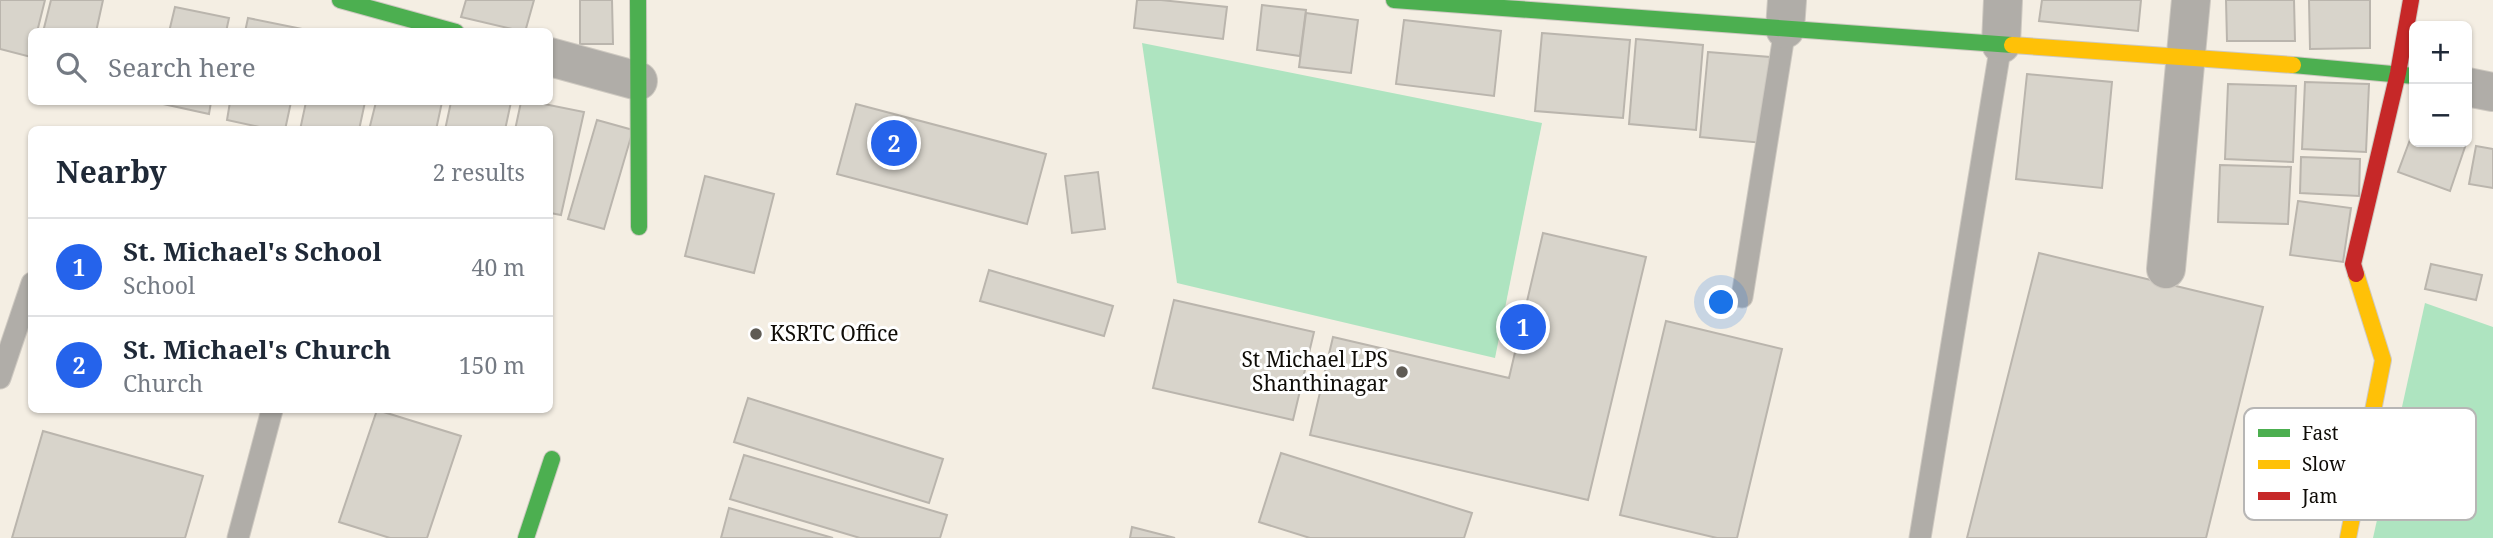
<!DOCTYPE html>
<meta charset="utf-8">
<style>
body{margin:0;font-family:"Noto Serif",serif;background:#f2f2f3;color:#1f2937}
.controls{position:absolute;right:21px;top:21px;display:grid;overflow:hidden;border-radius:10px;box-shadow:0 2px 5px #0004}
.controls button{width:63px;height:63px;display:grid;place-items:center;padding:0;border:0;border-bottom:2px solid #e0e1e3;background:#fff;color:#1f2937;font:35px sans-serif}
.you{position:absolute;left:1722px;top:303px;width:24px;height:24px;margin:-18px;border:5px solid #fff;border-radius:50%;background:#1a73e8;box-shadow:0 0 0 10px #1a73e833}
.badge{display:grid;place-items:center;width:46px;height:46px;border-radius:50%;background:#2563eb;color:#fff;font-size:23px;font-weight:700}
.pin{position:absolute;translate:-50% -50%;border:4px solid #fff;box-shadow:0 2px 7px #0006}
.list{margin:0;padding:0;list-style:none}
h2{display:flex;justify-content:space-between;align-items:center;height:91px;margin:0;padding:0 28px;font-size:30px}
h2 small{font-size:23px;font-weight:400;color:#747a83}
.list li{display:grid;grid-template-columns:46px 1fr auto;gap:21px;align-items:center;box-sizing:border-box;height:98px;padding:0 28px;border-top:2px solid #e0e1e3}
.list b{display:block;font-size:26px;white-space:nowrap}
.list p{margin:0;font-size:23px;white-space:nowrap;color:#747a83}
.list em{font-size:23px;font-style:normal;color:#747a83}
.icon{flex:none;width:38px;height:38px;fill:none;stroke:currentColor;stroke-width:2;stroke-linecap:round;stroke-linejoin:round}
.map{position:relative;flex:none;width:2493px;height:538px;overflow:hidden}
.search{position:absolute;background:#fff;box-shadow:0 2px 5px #0004;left:28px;top:28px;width:525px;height:77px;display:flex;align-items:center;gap:18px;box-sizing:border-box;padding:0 24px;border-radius:10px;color:#747a83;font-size:26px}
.panel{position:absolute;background:#fff;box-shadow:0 2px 5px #0004;left:28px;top:126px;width:525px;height:287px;border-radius:10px}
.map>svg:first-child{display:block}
.green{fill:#aee4c0}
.building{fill:#d8d4cb;stroke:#bab5ad;stroke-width:2}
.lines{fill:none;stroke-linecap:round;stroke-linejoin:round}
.lane-casing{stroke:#cec9c1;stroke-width:23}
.street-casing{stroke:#cec9c1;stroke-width:40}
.fast-casing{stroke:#cec9c1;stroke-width:18}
.slow-casing{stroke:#cec9c1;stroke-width:18}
.jam-casing{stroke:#cec9c1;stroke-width:18}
.lane{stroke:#b0ada8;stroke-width:21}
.street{stroke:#b0ada8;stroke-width:38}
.fast{stroke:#4caf50;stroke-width:16}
.slow{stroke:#ffc107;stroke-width:16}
.jam{stroke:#c62828;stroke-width:16}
.poi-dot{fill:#5f5b54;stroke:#fff;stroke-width:2.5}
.labels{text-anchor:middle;stroke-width:6;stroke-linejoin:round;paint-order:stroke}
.poi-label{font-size:21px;fill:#0f0c07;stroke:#fff;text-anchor:start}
.key{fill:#fff;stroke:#b7b6b5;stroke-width:2}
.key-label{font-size:19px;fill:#0f0c07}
</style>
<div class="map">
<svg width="2493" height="538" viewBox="0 0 2493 538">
<rect width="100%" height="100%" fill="#f4eee3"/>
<!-- green -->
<g class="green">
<path d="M 1142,43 L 1542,123 L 1495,358 L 1177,283 Z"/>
<path d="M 2425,303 L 2493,327 L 2493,538 L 2373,538 Z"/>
</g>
<!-- building -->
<g class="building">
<path d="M 0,0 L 45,0 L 37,32 L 32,32 L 31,57 L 0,49 Z"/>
<path d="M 51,0 L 103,0 L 96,32 L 43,32 Z"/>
<path d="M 466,0 L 534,0 L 525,32 L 461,17 Z"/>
<path d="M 580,0 L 612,0 L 613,44 L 580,44 Z"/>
<path d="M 1137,0 L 1161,0 L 1227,7 L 1223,39 L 1134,28 Z"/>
<path d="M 2042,0 L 2141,0 L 2138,31 L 2039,21 Z"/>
<path d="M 2226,0 L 2294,0 L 2295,41 L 2227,41 Z"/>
<path d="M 2309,0 L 2370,0 L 2370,48 L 2310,49 Z"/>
<path d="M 1262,5 L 1306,10 L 1300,56 L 1257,50 Z"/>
<path d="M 175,7 L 229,18 L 226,32 L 169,32 Z"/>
<path d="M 1306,13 L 1358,20 L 1351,73 L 1299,67 Z"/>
<path d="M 248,18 L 307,30 L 306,32 L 245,32 Z"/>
<path d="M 1404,20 L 1501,31 L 1494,96 L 1396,84 Z"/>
<path d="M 1542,33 L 1630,40 L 1623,118 L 1535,111 Z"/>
<path d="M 1636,39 L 1703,45 L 1696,130 L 1629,124 Z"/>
<path d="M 1708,52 L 1770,57 L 1763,143 L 1700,137 Z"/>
<path d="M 2027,74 L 2112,82 L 2102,188 L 2016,179 Z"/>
<path d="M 2305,82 L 2369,84 L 2366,152 L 2302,149 Z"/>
<path d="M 2228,84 L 2296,86 L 2293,162 L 2225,159 Z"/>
<path d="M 154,102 L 211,102 L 209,114 Z"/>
<path d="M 230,102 L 291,102 L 285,130 L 273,130 L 227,120 Z"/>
<path d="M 306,102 L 365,102 L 359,130 L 300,130 Z"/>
<path d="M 376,102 L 442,102 L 436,130 L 369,130 Z"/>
<path d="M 451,102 L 511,102 L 505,130 L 445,130 Z"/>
<path d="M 521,102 L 534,102 L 584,112 L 561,215 L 550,213 L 550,130 L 515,130 Z"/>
<path d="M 856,104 L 1046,154 L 1027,224 L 837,174 Z"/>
<path d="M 597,120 L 633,130 L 604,229 L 568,219 Z"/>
<path d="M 2414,129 L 2414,142 L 2459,142 L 2466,144 L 2450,191 L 2398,172 Z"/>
<path d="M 2476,146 L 2493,149 L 2493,188 L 2469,184 Z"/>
<path d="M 2301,157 L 2360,159 L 2359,196 L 2300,193 Z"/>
<path d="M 2220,165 L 2291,167 L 2288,224 L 2218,222 Z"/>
<path d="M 1098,172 L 1105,229 L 1072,233 L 1065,176 Z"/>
<path d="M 705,176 L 774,194 L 754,273 L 685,256 Z"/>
<path d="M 2298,201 L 2351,208 L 2343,262 L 2290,255 Z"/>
<path d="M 1543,233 L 1646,257 L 1588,500 L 1310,435 L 1333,337 L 1509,378 Z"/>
<path d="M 2039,253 L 2263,307 L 2206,538 L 1967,538 Z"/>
<path d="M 2431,264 L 2482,275 L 2476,300 L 2425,289 Z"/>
<path d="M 989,270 L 1113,306 L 1104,336 L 980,301 Z"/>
<path d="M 1174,300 L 1314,332 L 1293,420 L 1153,388 Z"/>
<path d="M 1666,321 L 1782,349 L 1737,538 L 1717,538 L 1620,515 Z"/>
<path d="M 748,398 L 943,459 L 929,503 L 734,442 Z"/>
<path d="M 377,410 L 461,436 L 427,538 L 390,538 L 339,522 Z"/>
<path d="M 43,431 L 203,476 L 185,538 L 12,538 Z"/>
<path d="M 1281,453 L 1472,513 L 1464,538 L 1310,538 L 1259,522 Z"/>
<path d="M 744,455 L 947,515 L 940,538 L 860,538 L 730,499 Z"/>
<path d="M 729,508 L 833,538 L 721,538 Z"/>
<path d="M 1132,527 L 1175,538 L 1130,538 Z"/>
</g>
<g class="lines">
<!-- lane casing -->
<g class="lane-casing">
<g id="lane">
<path d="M 1742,297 L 1785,29"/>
<path d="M 0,378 L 32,283"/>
<path d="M 238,538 L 272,410"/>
<path d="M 1920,538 L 2001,44"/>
</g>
</g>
<!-- street casing -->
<g class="street-casing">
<g id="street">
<path d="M 1785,29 L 1787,0"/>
<path d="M 2001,44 L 2003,0"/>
<path d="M 550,57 L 638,81"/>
<path d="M 2467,87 L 2493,92"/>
<path d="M 2166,269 L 2191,0"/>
</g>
</g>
<!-- fast casing -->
<g class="fast-casing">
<g id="fast">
<path d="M 340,0 L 456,32"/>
<path d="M 638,0 L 639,227"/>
<path d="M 1394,0 L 2012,45"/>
<path d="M 2293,65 L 2414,76"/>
<path d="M 526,538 L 552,459"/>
</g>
</g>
<!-- slow casing -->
<g class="slow-casing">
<g id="slow">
<path d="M 2012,45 L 2293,65"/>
<path d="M 2348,538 L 2383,360 L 2356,274"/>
</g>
</g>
<!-- jam casing -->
<g class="jam-casing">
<path id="jam" d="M 2356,274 L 2353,264 L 2398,73 L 2411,0"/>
</g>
<!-- lane -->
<use href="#lane" class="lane"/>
<!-- street -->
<use href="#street" class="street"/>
<!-- fast -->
<use href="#fast" class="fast"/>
<!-- slow -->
<use href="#slow" class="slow"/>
<!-- jam -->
<use href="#jam" class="jam"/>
</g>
<!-- markers -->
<g class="poi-dot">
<circle cx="756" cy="334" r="7"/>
<circle cx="1402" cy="372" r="7"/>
</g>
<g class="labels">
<!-- poi labels -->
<g class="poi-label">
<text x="770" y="341">KSRTC Office</text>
<text x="1388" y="367" text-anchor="end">St Michael LPS<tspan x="1388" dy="24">Shanthinagar</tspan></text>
</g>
</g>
<!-- legend -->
<rect x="2244" y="408" width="232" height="112" rx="10" class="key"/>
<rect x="2258" y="429" width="32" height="8" fill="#4caf50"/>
<rect x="2258" y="460" width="32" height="9" fill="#ffc107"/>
<rect x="2258" y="492" width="32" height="8" fill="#c62828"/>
<g class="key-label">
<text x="2302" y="440">Fast</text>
<text x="2302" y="471">Slow</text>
<text x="2302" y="503">Jam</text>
</g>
</svg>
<div class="controls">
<button>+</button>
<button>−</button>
</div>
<div class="you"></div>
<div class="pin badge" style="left:1523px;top:327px">1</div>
<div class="pin badge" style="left:894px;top:143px">2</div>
<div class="search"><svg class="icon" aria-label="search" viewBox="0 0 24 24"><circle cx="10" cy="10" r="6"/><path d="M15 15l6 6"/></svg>Search here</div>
<section class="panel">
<h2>Nearby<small>2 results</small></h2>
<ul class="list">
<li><span class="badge">1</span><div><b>St. Michael's School</b><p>School</p></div><em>40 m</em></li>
<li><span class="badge">2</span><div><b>St. Michael's Church</b><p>Church</p></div><em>150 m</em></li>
</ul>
</section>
</div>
